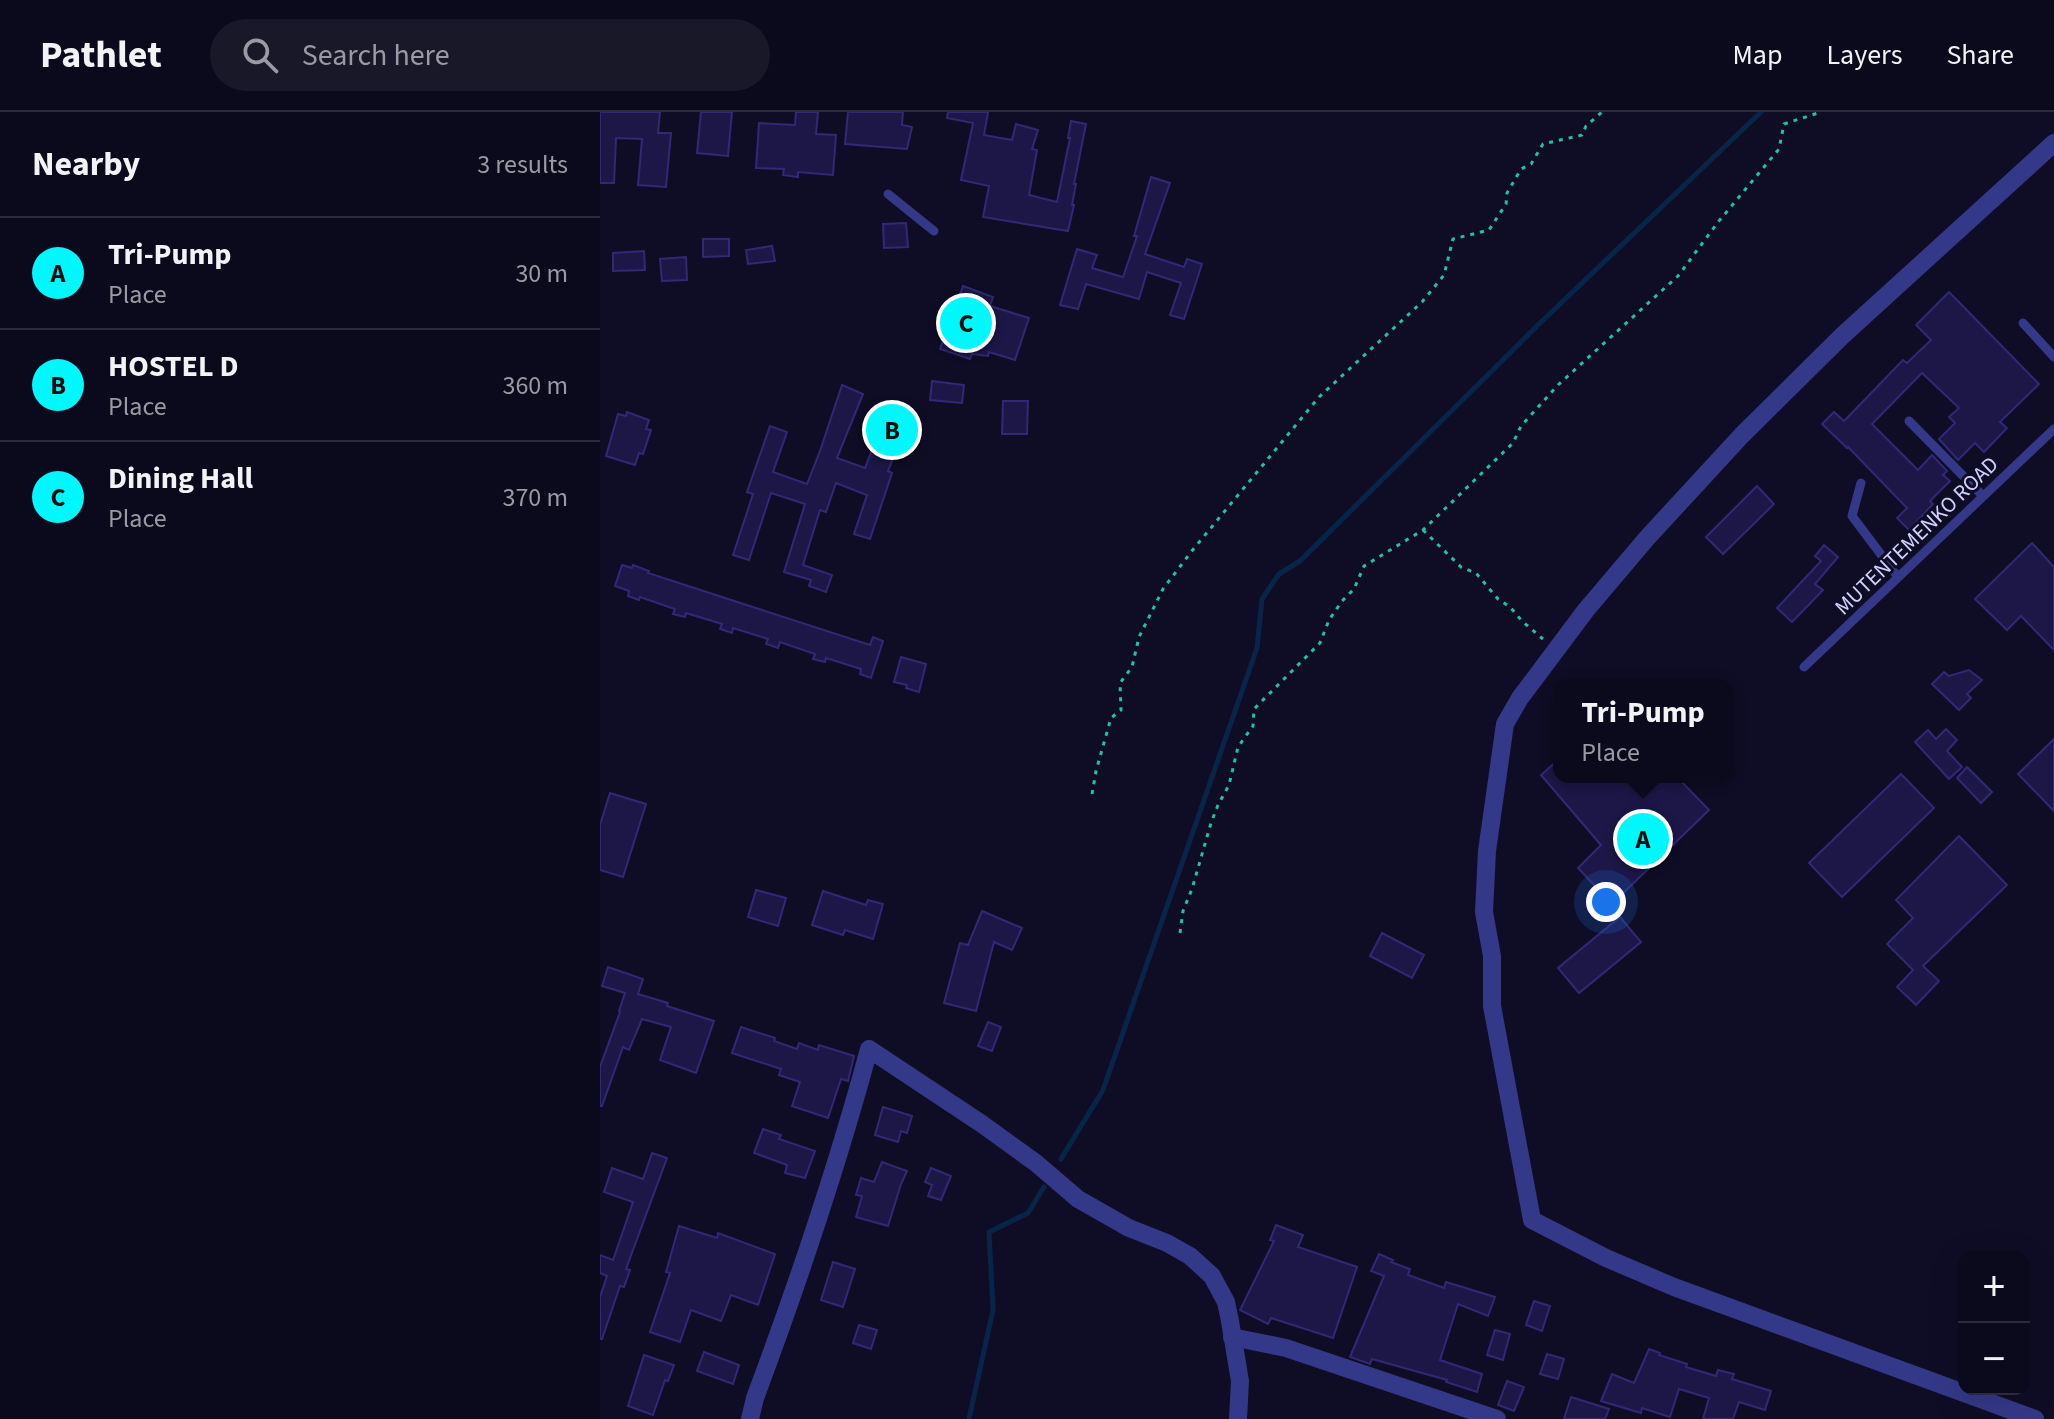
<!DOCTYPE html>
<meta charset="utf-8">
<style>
body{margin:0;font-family:"Source Sans 3",sans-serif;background:#191829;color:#f1f3f6}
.controls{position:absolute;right:24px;bottom:24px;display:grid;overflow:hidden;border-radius:16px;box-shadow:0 8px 32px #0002}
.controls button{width:72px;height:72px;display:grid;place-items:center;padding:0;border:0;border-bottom:2px solid #2b2b3b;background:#0b0a1c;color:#f1f3f6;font:40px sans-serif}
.you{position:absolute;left:1006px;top:790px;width:28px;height:28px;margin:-20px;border:6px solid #fff;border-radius:50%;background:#1a73e8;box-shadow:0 0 0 12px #1a73e833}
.badge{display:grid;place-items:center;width:52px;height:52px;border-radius:50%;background:#00f8fc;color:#111;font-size:26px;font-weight:700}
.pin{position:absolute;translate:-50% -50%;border:4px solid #fff;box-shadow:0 2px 8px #0006}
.popup{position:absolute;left:953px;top:567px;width:180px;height:104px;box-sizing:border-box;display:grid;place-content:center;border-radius:16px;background:#0b0a1c;filter:drop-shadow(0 2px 6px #0005);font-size:26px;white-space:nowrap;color:#9a9aa3}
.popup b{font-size:30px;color:#f1f3f6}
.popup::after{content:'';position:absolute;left:50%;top:100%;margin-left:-16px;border:16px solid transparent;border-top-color:#0b0a1c}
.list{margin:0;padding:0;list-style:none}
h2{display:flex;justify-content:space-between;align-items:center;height:104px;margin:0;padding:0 32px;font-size:34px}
h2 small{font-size:26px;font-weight:400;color:#9a9aa3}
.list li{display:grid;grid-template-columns:52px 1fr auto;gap:24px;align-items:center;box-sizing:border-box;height:112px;padding:0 32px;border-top:2px solid #2b2b3b}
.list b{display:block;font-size:30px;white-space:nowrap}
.list p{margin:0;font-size:26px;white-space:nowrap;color:#9a9aa3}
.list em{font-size:26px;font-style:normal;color:#9a9aa3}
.icon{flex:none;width:44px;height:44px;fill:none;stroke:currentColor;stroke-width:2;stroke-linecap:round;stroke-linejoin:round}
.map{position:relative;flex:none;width:1454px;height:1307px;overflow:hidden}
header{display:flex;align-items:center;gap:48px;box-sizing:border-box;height:112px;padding:0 40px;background:#0b0a1c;border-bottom:2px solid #2b2b3b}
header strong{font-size:38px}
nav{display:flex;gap:44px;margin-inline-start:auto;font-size:28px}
.search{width:560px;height:72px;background:#191829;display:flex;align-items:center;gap:20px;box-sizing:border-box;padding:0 28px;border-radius:44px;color:#9a9aa3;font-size:30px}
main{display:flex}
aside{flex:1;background:#0b0a1c}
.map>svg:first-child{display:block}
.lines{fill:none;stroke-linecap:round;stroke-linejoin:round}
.stream{stroke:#082549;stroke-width:5}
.building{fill:#1d1748;stroke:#312876;stroke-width:2}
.path{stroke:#25bfa9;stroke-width:3;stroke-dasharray:4 6;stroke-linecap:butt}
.lane{stroke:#343888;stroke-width:9}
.street{stroke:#343888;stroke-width:18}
.labels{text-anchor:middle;stroke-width:6;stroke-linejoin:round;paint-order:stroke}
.street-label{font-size:22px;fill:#d3d1ff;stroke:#0f0d25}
</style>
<header>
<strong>Pathlet</strong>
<div class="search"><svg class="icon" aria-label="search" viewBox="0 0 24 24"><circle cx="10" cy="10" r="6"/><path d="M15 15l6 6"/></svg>Search here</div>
<nav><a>Map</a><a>Layers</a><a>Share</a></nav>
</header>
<main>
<aside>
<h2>Nearby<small>3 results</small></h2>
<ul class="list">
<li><span class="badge">A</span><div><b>Tri-Pump</b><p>Place</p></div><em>30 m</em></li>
<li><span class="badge">B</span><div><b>HOSTEL D</b><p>Place</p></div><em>360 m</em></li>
<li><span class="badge">C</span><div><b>Dining Hall</b><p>Place</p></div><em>370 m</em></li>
</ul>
</aside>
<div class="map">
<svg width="1454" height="1307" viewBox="0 0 1454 1307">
<rect width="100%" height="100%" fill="#0f0d25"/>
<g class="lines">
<!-- stream -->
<g class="stream">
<path d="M 461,1047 L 503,978 L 657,536 L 662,487 L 679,462 L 700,449 L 937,214 L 1161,0"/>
<path d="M 369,1307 L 393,1198 L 389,1120 L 428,1101 L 444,1075"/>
</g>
</g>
<!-- building -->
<g class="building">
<path d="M 0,0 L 60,0 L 58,21 L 71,21 L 66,75 L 38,73 L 42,27 L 16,26 L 14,71 L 0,71 Z"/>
<path d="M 101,0 L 132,0 L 128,44 L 97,41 Z"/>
<path d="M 196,0 L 218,0 L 216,22 L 236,23 L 233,63 L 198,60 L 198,65 L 183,63 L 184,57 L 156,56 L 159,11 L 195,13 Z"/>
<path d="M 248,0 L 303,0 L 302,13 L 312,15 L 307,37 L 245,32 Z"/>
<path d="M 348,0 L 388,0 L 384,23 L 412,28 L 416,12 L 438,18 L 432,37 L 437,38 L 429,83 L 457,90 L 470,26 L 468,26 L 471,9 L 486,12 L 474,72 L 476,72 L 472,93 L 474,93 L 468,119 L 383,105 L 389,74 L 361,68 L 373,11 L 347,6 Z"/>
<path d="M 551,65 L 570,71 L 545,142 L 584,155 L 587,147 L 602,152 L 584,207 L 570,203 L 581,171 L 547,160 L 539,187 L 486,172 L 478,197 L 460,193 L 477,137 L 497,143 L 492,156 L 523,165 L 537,124 L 534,124 Z"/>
<path d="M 306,111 L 308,135 L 284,136 L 283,112 Z"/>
<path d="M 103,127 L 129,127 L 129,144 L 103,145 Z"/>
<path d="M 172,134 L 175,149 L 148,152 L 146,138 Z"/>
<path d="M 44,139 L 45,158 L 13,159 L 13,141 Z"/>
<path d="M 86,145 L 87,168 L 62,169 L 60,147 Z"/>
<path d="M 363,174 L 393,185 L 390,194 L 429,206 L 415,248 L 389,240 L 388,244 L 372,242 L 370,247 L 340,237 Z"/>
<path d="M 1349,180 L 1439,272 L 1400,310 L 1407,316 L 1384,340 L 1375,331 L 1358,348 L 1339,327 L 1355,311 L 1349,305 L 1359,296 L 1322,261 L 1272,312 L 1318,358 L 1332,343 L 1347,359 L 1343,363 L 1350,369 L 1330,389 L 1333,392 L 1309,418 L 1297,406 L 1307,396 L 1248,335 L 1247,336 L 1222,312 L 1234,300 L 1244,309 L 1303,248 L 1307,251 L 1331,228 L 1316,213 Z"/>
<path d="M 332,269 L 364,273 L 362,291 L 330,288 Z"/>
<path d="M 242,273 L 263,282 L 237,346 L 265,356 L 290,290 L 312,298 L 288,359 L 292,361 L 270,427 L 254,422 L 267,383 L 236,371 L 226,400 L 220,398 L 203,453 L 232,463 L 226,480 L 209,474 L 211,468 L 184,460 L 205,392 L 171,381 L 149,448 L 133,443 L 153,382 L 147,380 L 170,314 L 187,320 L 173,360 L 207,372 L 220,339 Z"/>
<path d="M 403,289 L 428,289 L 427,322 L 402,322 Z"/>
<path d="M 27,300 L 49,308 L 46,317 L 51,318 L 43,342 L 39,341 L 35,353 L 6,344 L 18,302 L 26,304 Z"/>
<path d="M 1157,374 L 1174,392 L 1123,442 L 1106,425 Z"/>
<path d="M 1432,431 L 1454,455 L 1454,538 L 1421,504 L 1407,518 L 1375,487 Z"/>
<path d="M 1224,433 L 1238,445 L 1215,472 L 1223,478 L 1192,510 L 1177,496 L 1221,449 L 1215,444 Z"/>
<path d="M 22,453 L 32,456 L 33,453 L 49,459 L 48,461 L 270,533 L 273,525 L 283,529 L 271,566 L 260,562 L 261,557 L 226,546 L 225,550 L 213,547 L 215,542 L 180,530 L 178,536 L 166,532 L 168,527 L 133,516 L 132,521 L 120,517 L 122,512 L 86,501 L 85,505 L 73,502 L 75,497 L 40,485 L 39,488 L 28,484 L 29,479 L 15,474 Z"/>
<path d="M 301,545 L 326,552 L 319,580 L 306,576 L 307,573 L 294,570 Z"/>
<path d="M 1369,558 L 1382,568 L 1367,582 L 1371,586 L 1359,598 L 1332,572 L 1344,560 L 1349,564 Z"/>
<path d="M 1346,617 L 1357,628 L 1347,639 L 1362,655 L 1349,667 L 1315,630 L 1328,618 L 1336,627 Z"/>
<path d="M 1454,627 L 1454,699 L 1418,662 Z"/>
<path d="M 959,647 L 959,665 L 1077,665 L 1109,698 L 1012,792 L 978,756 L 1001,733 L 941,663 Z"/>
<path d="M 1367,655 L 1392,680 L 1381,691 L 1357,666 Z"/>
<path d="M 1301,662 L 1334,696 L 1242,785 L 1209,751 Z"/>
<path d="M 10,681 L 46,692 L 23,765 L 0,758 L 0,713 Z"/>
<path d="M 1359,724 L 1407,773 L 1323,854 L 1339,869 L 1316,893 L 1297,875 L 1313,858 L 1287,832 L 1313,806 L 1296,788 Z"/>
<path d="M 156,778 L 186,786 L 178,814 L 148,805 Z"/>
<path d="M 223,779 L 266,793 L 268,788 L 283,792 L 273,827 L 245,818 L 243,823 L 212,813 Z"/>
<path d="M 382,799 L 422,816 L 412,838 L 394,830 L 376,899 L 344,891 L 360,831 L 368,833 Z"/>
<path d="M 1020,805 L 1041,830 L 979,881 L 958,856 Z"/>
<path d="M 782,821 L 824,843 L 812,866 L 770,844 Z"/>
<path d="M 8,855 L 43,867 L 38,882 L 68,891 L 67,894 L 114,909 L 96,961 L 60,948 L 71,915 L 42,907 L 29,938 L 23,935 L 2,994 L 0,994 L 0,955 L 20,900 L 19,899 L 25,881 L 2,874 Z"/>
<path d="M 388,910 L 401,915 L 392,939 L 378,934 Z"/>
<path d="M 141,915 L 175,926 L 174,929 L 197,937 L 199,931 L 218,938 L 219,933 L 254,944 L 248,969 L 241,967 L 228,1006 L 192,994 L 200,970 L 179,963 L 181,957 L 132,941 Z"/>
<path d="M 283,995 L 312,1004 L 307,1021 L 301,1019 L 298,1030 L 275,1023 Z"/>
<path d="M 163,1017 L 181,1023 L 179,1027 L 215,1039 L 205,1066 L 185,1061 L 187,1053 L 154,1041 Z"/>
<path d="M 52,1041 L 67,1046 L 26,1157 L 30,1158 L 24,1175 L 20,1174 L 2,1227 L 0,1227 L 0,1185 L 7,1164 L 0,1161 L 0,1143 L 13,1148 L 33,1090 L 4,1080 L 12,1056 L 43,1067 Z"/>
<path d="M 282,1050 L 307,1059 L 301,1072 L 288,1114 L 256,1105 L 262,1084 L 256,1083 L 261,1066 L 274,1070 Z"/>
<path d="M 331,1056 L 351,1064 L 341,1088 L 328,1084 L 332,1073 L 325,1070 Z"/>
<path d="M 676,1113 L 703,1123 L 698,1135 L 757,1155 L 733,1226 L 671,1206 L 668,1212 L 640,1198 L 674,1129 L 670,1128 Z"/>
<path d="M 79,1114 L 117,1126 L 118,1121 L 175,1142 L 158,1193 L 131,1183 L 121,1209 L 91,1198 L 80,1230 L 50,1220 L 70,1161 L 66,1160 Z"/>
<path d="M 779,1142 L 793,1148 L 791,1150 L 810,1157 L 808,1163 L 844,1176 L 846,1170 L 895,1185 L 888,1204 L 858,1192 L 840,1248 L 882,1262 L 877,1280 L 846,1270 L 847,1268 L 772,1247 L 770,1252 L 750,1245 L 784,1164 L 771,1159 Z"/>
<path d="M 233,1150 L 255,1157 L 243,1195 L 221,1188 Z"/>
<path d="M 934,1189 L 950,1194 L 942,1219 L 926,1213 Z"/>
<path d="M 259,1213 L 277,1218 L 271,1237 L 253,1231 Z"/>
<path d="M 895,1218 L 910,1222 L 903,1248 L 887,1243 Z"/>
<path d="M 1049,1237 L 1060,1241 L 1059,1243 L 1087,1252 L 1086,1255 L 1116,1264 L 1118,1258 L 1134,1262 L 1132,1267 L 1171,1279 L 1165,1298 L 1139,1290 L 1133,1307 L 1103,1307 L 1109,1286 L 1079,1277 L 1070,1305 L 1042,1296 L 1041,1301 L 1001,1289 L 1012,1262 L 1034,1271 Z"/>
<path d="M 104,1240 L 139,1253 L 133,1272 L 97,1259 Z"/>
<path d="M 947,1242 L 964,1247 L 958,1267 L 940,1262 Z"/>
<path d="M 44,1243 L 74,1253 L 68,1269 L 65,1268 L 53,1303 L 28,1294 Z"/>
<path d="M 907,1269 L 924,1275 L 914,1299 L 898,1293 Z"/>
<path d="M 971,1285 L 1009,1297 L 1005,1307 L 964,1307 Z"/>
</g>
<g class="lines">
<!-- path -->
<g class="path">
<path d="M 823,418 L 861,455 L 876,461 L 898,487 L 910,495 L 922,509 L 943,527"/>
<path d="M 492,682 L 496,659 L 511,606 L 521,598 L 520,571 L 532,555 L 539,525 L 563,477 L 591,440 L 719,285 L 822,190 L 844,163 L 853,127 L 889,118 L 906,92 L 907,81 L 921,57 L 931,52 L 943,32 L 982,23 L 986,14 L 1002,0"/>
<path d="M 580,821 L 583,799 L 592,777 L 611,711 L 618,693 L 629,673 L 638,635 L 653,614 L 654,597 L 720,531 L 729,508 L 742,489 L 754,477 L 764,454 L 823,418 L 913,331 L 921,314 L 958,273 L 1078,164 L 1119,109 L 1179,37 L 1184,12 L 1221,0"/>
</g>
<!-- lane -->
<g class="lane">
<path d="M 288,82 L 334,119"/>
<path d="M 1423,211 L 1454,245"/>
<path d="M 1309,309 L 1383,384"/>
<path d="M 1261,371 L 1252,404 L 1298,465"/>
<path d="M 1204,555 L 1454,317"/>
</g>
<!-- street -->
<g class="street">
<path d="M 632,1225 L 686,1236 L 897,1307"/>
<path d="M 150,1307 L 155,1286 C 198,1171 237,1055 269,937 L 382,1012 L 436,1051 L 478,1087 L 529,1116 L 567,1131 L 590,1144 L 612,1164 L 626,1190 L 630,1209 L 640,1269 L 638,1307"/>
<path d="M 1435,1307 L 1074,1175 L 1006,1146 L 932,1108 L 892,894 L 892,844 L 884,800 L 887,739 L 905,612 L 920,586 L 986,498 L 1047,426 L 1142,323 L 1242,224 L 1454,31"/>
</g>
</g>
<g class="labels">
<!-- street labels -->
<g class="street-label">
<text transform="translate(1316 423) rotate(-44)" y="8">MUTENTEMENKO ROAD</text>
</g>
</g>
</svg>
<div class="controls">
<button>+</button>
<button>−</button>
</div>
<div class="you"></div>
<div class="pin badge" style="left:1043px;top:727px">A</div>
<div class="popup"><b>Tri-Pump</b>Place</div>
<div class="pin badge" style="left:292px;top:318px">B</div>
<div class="pin badge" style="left:366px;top:211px">C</div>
</div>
</main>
